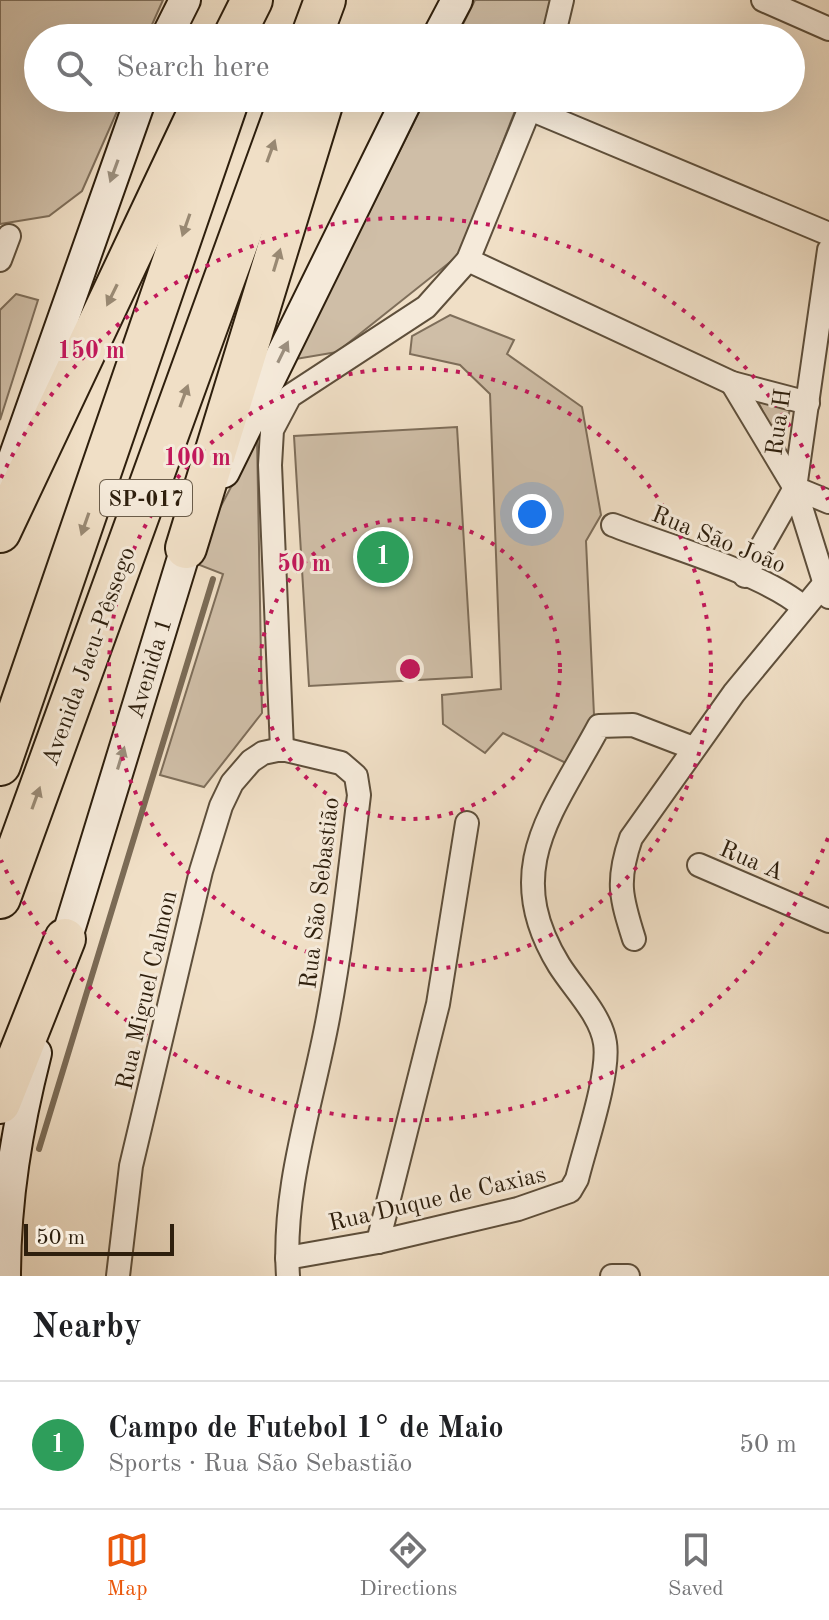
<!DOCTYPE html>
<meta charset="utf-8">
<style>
body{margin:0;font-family:"Old Standard TT",serif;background:#f2f2f2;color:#202124}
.scale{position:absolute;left:24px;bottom:20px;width:150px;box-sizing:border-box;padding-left:8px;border:4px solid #2e1f0d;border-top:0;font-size:22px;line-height:28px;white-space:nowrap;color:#2e1f0d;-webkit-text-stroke:6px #f5eada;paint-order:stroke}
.you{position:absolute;left:532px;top:514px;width:28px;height:28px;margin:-20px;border:6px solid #fff;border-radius:50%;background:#1a73e8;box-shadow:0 0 0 12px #1a73e833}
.badge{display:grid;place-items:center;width:52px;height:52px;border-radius:50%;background:#ea580c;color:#fff;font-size:26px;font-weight:700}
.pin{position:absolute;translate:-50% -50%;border:4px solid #fff;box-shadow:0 2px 8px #0006}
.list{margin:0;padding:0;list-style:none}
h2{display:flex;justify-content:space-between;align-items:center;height:104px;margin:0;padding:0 32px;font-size:34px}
h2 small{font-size:26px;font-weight:400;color:#757577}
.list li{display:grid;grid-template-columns:52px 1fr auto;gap:24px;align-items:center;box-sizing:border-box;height:128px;padding:0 32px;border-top:2px solid #e0e0e0}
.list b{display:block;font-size:30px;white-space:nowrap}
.list p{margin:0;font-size:26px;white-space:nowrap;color:#757577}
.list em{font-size:26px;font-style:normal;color:#757577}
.icon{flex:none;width:44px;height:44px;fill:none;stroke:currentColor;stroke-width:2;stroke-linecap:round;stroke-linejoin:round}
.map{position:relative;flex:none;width:829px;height:1276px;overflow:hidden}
.search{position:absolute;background:#fff;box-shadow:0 8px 32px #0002;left:24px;right:24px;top:24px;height:88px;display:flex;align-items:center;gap:20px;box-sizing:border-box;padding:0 28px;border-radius:44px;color:#757577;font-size:30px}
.sheet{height:232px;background:#fff}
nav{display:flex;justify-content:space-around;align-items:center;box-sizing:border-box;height:112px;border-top:2px solid #e0e0e0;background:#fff;font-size:22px;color:#757577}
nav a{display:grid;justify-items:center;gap:4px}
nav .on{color:#ea580c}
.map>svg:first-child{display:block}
.green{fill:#cfbea7;stroke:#7e6e5a;stroke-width:2}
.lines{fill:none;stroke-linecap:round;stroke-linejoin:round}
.stream{stroke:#7b6b56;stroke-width:6}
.street-casing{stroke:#5e4f3b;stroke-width:26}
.secondary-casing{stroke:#2e1f0d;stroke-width:34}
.highway-casing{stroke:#2e1f0d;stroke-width:44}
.street{stroke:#f5eada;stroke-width:22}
.secondary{stroke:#f5eada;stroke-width:30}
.highway{stroke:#f0dfc6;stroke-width:40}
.oneway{fill:#998973}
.oneway2{fill:#9b8f7e}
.ring{fill:none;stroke:#c2185b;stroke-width:4;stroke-dasharray:4 8}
.labels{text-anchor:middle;stroke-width:6;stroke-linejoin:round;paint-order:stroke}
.shield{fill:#f5eada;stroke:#6a5c4a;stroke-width:2}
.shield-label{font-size:22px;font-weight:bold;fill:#2e1f0d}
.street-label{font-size:24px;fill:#2e1f0d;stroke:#f5eada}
.centre{fill:#c2185b;stroke:#f5eada;stroke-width:4}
.ring-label{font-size:24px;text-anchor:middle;font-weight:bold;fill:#c2185b;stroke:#f5eada;stroke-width:6;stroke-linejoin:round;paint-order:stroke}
</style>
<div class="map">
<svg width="829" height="1276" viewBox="0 0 829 1276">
<rect width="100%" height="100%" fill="#f0dfc6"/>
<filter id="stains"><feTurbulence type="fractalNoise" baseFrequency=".0025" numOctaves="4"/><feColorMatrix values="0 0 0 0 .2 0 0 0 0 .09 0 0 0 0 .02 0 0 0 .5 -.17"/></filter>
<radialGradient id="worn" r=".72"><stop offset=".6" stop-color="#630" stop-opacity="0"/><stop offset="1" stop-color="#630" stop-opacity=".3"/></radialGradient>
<!-- green -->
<g class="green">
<path d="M 0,0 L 163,0 L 146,38 L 38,38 L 38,98 L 123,98 L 82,191 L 49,216 L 0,224 Z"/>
<path d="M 475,0 L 552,0 L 544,38 L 456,38 Z"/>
<path d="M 426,98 L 520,98 L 459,255 L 337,352 L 296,359 Z"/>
<path d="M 16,294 L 38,300 L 0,420 L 0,310 Z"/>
<path d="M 450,315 L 514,340 L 507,354 L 582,407 L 601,515 L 586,541 L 594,715 L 568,764 L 503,733 L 485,753 L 443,724 L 442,695 L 501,689 L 490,394 L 460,365 L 410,354 L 412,336 Z"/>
<path d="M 754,393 L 791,404 L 781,451 Z"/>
<path d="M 457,427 L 472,677 L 309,686 L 294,436 Z"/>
<path d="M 257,438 L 262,713 L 204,787 L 160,775 L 223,574 L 197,564 L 213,521 Z"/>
</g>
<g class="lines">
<!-- stream -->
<path class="stream" d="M 39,1149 L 213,579"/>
<!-- street casing -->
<g class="street-casing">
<g id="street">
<path d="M 763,0 L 829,29"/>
<path d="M 553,38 L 562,0"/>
<path d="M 530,109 L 829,234"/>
<path d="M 829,250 L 795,488 L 829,597"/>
<path d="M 0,260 L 9,236"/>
<path d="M 468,260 L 732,383 L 808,403"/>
<path d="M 732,383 L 795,488"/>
<path d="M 795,488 L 829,502"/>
<path d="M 613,525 C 664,545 764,573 803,607"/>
<path d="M 745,576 L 795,488"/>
<path d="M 282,749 L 270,465 L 272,430 L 290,396 L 426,307 L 468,260 L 534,98"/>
<path d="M 699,865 L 829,921"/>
<path d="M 634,939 C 621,898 616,881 631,838 L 734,693 L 824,584"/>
<path d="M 378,1242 L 438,1004 L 467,823"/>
<path d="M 287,1258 L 378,1242 L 518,1209 L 570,1191 L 577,1179 C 585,1146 610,1074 605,1043 C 601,1015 574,989 559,965 C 500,869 553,812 599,726 L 633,725 L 693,748"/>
<path d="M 118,1276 L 131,1166 L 201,871 L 221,806 L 232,783 L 251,761 L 263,753 L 282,749 L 341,763 L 356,776 L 359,795 C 350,869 342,944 328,1018 C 312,1104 282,1188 288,1276"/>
<path d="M 612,1276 L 628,1276"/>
</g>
</g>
<!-- secondary casing -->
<g class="secondary-casing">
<g id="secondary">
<path d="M 166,38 L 185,0"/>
<path d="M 437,38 L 457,0"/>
<path d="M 224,472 L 408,98"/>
<path d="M 2,492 L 141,98"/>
<path d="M 60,960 L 186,548 L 196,529"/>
<path d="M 5,1276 C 5,1199 17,1128 36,1053"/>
</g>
</g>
<!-- highway casing -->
<g class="highway-casing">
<g id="highway">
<path d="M 233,38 L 252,0"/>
<path d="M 311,38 L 325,0"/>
<path d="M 0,532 L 205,98"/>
<path d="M 186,548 L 324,98"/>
<path d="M 0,765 L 229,98"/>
<path d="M 0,898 L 290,98"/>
<path d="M 0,1103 L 65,939"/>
</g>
</g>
<!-- street -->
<use href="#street" class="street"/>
<!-- secondary -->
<use href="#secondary" class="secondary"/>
<!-- highway -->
<use href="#highway" class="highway"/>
</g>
<!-- one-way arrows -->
<defs><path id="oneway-solid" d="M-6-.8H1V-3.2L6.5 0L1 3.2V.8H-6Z" transform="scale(2)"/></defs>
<g class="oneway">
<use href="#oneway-solid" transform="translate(271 151) rotate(-70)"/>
<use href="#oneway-solid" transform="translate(186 225) rotate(109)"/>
<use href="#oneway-solid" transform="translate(277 260) rotate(-73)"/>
<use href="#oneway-solid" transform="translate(112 295) rotate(116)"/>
<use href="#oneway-solid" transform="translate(184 396) rotate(-70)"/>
<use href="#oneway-solid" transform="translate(85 524) rotate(109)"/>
<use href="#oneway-solid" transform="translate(36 798) rotate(-70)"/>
</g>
<g class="oneway2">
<use href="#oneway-solid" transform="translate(114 171) rotate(110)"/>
<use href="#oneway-solid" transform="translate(283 352) rotate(-64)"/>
<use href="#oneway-solid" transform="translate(121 758) rotate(-73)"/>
</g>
<!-- distance rings -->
<g class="ring">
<circle cx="410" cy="669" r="150"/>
<circle cx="410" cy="669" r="301"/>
<path d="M828 838A451 451 0 0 1 1 860M1 478A451 451 0 0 1 828 500"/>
</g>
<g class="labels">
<!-- shield labels -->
<rect class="shield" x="100" y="480" width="92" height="36" rx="6"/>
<g class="shield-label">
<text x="146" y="506">SP-017</text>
</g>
<!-- street labels -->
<g class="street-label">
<text transform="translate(778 422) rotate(-82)" y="8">Rua H</text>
<text transform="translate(719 539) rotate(22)" y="8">Rua São João</text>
<text transform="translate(88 656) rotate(-70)" y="8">Avenida Jacu-Pêssego</text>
<text transform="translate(149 668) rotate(-73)" y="8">Avenida 1</text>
<text transform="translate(752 860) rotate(23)" y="8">Rua A</text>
<text transform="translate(319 893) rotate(-83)" y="8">Rua São Sebastião</text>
<text transform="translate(146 990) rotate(-77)" y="8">Rua Miguel Calmon</text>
<text transform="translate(437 1198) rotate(-13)" y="8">Rua Duque de Caxias</text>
</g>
</g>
<circle cx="410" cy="669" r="12" class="centre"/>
<g class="ring-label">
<text x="91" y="358">150 m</text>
<text x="197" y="465">100 m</text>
<text x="304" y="571">50 m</text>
</g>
<rect width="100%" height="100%" filter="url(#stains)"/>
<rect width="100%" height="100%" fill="url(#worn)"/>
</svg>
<div class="scale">50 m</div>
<div class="you"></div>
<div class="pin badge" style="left:383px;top:557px;background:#2e9e5b">1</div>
<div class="search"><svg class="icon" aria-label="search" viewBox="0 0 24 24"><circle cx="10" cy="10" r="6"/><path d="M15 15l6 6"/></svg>Search here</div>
</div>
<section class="sheet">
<h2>Nearby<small></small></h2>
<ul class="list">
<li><span class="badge" style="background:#2e9e5b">1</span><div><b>Campo de Futebol 1° de Maio</b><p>Sports · Rua São Sebastião</p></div><em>50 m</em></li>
</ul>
</section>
<nav>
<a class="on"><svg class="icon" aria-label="map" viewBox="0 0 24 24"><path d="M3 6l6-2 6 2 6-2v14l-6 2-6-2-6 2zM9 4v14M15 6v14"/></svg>Map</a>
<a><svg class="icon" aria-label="directions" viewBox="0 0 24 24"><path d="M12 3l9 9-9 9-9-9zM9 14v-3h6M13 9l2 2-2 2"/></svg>Directions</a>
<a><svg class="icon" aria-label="saved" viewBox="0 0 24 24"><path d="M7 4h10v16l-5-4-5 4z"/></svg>Saved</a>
</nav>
